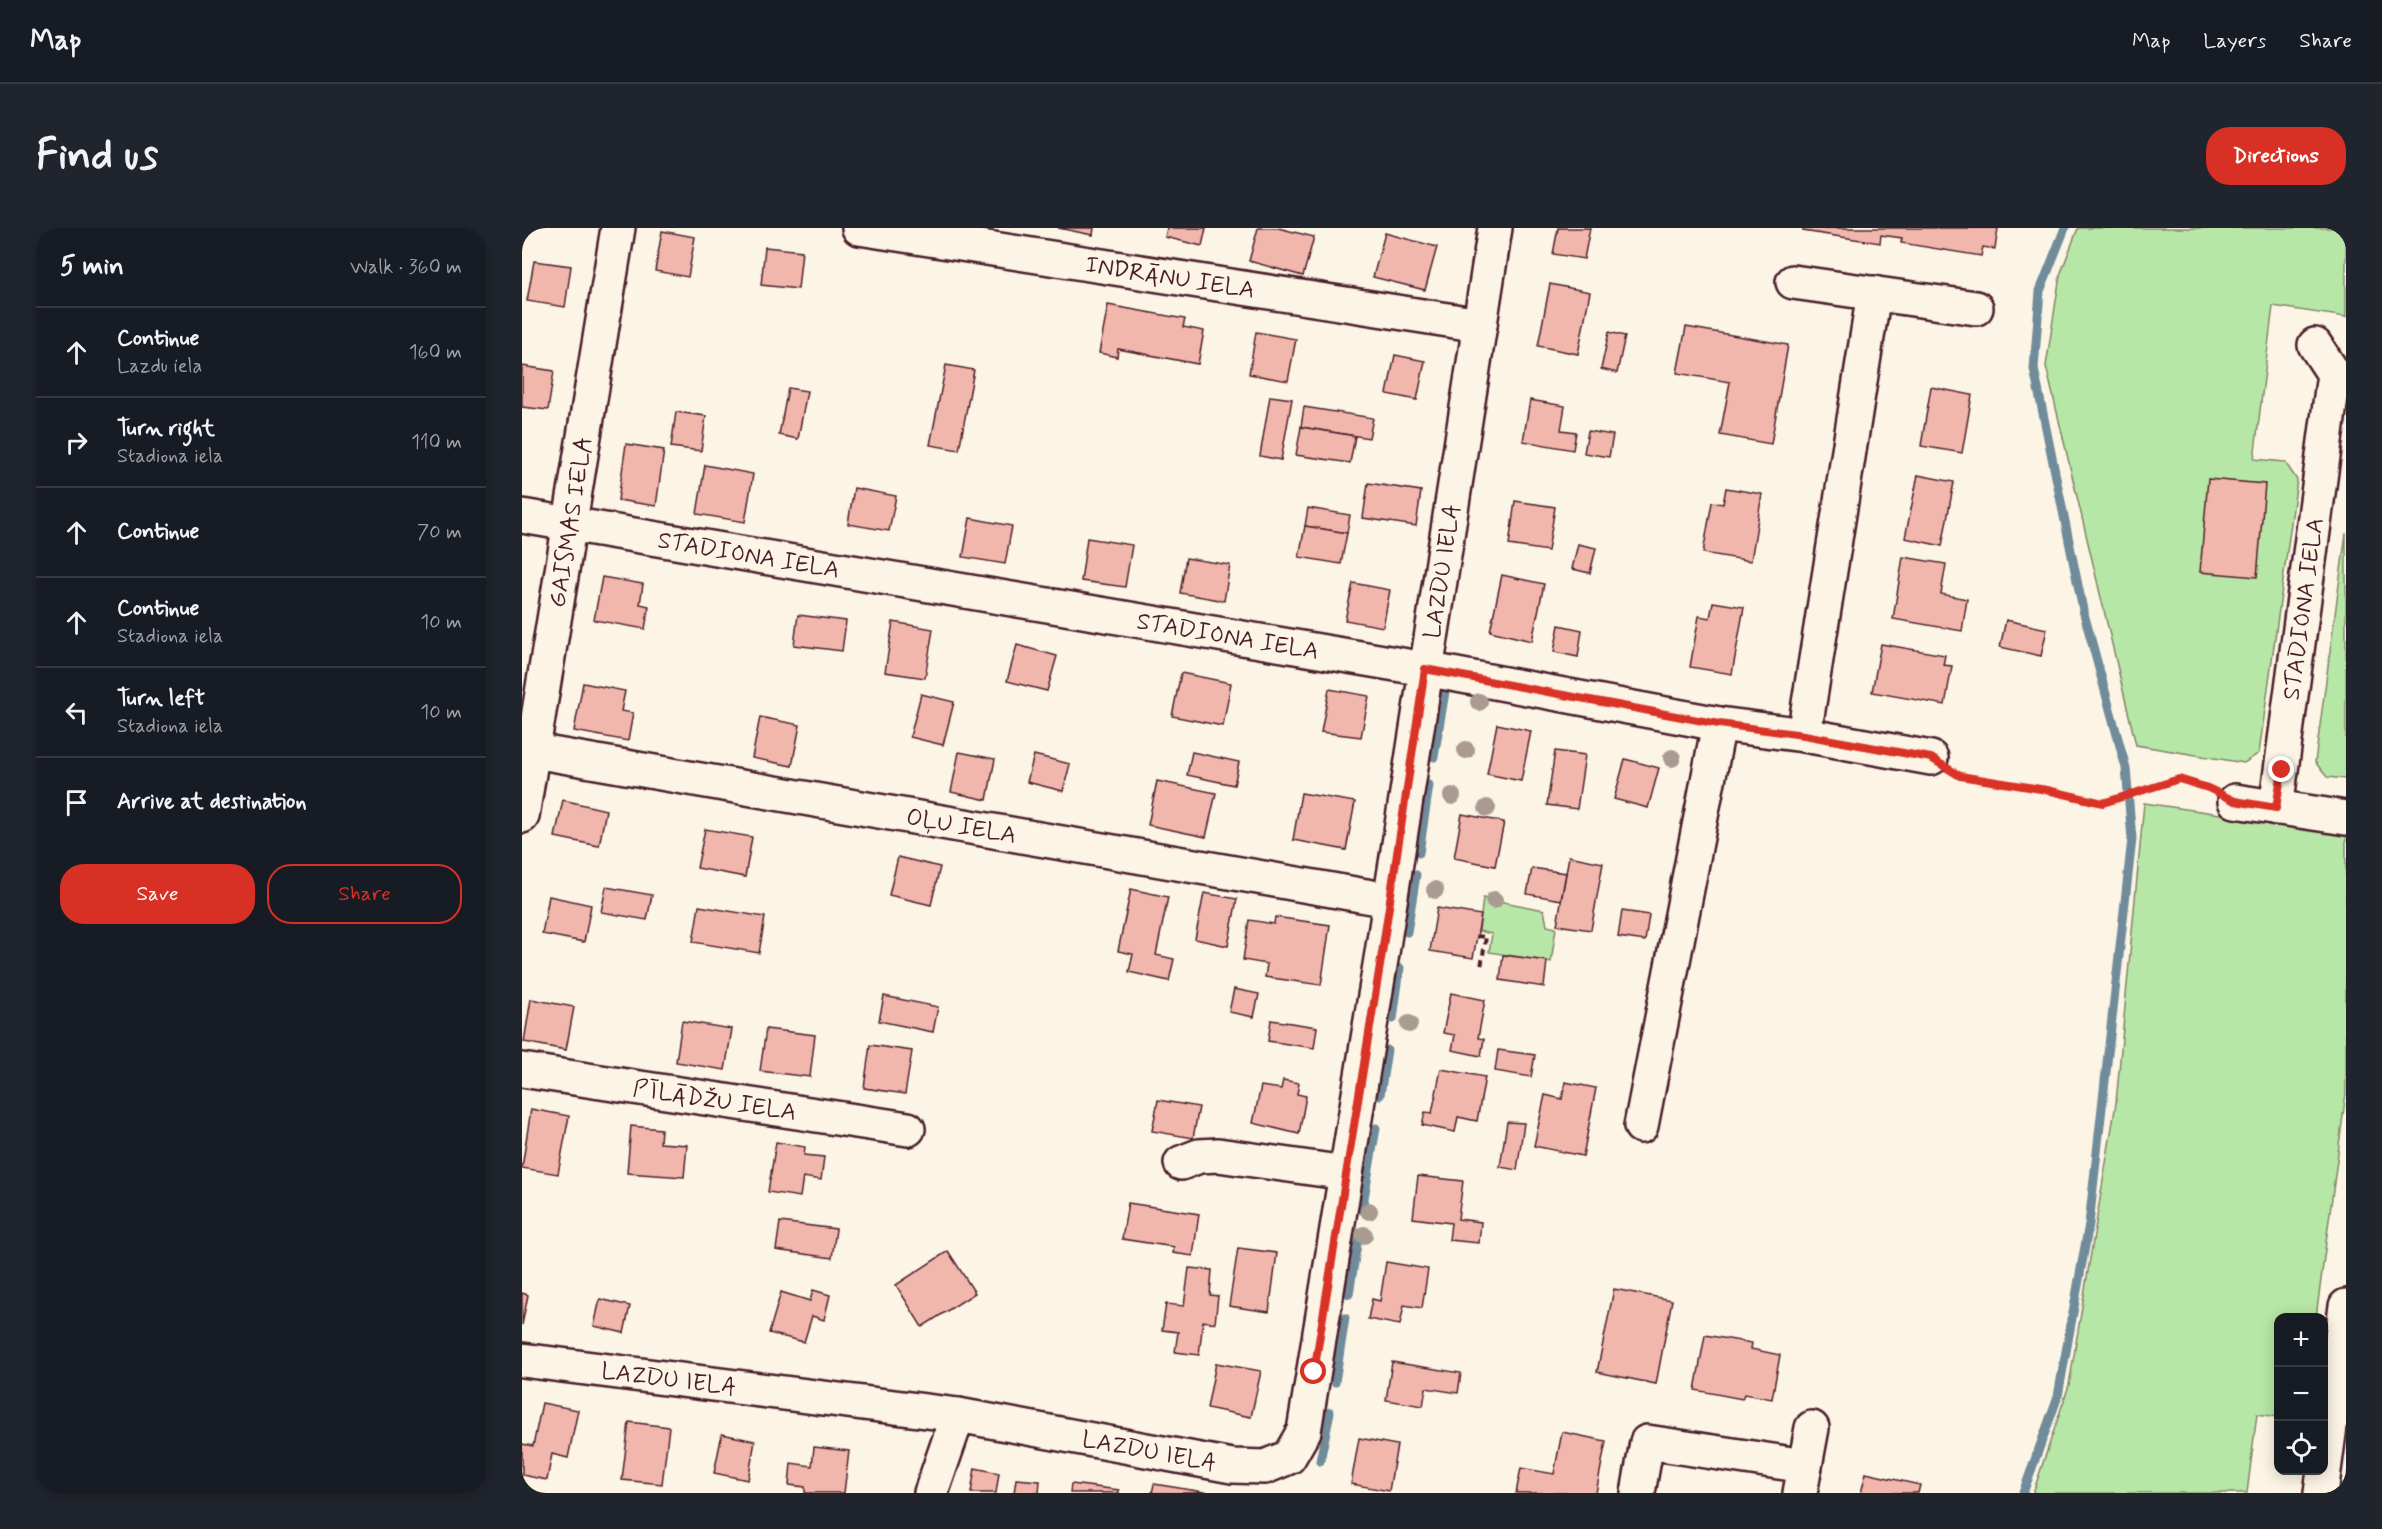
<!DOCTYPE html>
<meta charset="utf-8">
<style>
body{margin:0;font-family:Mynerve,sans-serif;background:#20242c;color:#f1f3f6}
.controls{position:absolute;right:18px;bottom:18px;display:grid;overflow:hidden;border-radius:12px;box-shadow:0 3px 15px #0003}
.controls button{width:54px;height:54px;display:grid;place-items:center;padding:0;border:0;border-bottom:2px solid #363941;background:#171b24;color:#f1f3f6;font:30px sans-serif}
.stop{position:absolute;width:18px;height:18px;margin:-14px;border:4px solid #d93025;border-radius:50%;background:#fff}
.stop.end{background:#d93025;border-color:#fff;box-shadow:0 2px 6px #0008}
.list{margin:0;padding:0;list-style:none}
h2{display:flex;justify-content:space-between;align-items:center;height:78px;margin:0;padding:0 24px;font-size:26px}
h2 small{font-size:20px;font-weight:400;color:#9ea1a6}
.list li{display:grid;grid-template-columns:39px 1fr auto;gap:18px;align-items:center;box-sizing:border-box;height:90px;padding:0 24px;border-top:2px solid #363941}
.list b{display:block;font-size:22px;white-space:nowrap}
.list p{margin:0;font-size:20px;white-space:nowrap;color:#9ea1a6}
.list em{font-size:20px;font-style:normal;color:#9ea1a6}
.actions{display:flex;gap:12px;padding:18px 24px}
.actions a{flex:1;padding:14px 0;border:2px solid #d93025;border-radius:24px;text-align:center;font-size:21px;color:#d93025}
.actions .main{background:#d93025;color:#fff}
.icon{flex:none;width:33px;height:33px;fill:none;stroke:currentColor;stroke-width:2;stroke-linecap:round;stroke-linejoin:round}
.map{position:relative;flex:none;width:1824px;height:1265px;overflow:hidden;border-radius:24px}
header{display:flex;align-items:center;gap:36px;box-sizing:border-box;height:84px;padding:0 30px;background:#171b24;border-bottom:2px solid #363941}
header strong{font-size:28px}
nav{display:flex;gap:33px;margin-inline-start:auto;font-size:21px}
.intro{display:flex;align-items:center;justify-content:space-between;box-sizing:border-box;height:144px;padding:0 36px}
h1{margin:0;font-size:42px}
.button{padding:15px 27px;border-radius:24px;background:#d93025;color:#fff;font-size:21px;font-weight:700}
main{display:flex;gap:36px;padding:0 36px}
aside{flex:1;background:#171b24;border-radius:24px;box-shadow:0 3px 15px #0003}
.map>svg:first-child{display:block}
.green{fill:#b7e7a6;stroke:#808368;stroke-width:1.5}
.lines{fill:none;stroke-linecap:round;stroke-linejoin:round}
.stream{stroke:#6f8c9b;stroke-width:9}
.building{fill:#f1b7ac;stroke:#4a1f2b;stroke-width:1.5}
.minor-casing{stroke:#4a1f2b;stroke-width:38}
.path{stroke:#4a1f2b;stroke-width:4;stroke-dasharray:6 4.5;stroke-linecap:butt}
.minor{stroke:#fcf5e5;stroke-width:33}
.tree{fill:#a99b90}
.route{stroke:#d93025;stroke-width:8}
.labels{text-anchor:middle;stroke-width:5;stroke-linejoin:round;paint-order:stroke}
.street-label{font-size:24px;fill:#4a1f2b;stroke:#fcf5e5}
</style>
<header>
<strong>Map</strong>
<nav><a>Map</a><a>Layers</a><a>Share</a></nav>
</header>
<div class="intro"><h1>Find us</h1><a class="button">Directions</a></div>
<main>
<aside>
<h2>5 min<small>Walk · 360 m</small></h2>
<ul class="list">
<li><svg class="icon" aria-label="ahead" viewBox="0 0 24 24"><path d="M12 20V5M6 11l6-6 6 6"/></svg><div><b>Continue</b><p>Lazdu iela</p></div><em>160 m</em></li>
<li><svg class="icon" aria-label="right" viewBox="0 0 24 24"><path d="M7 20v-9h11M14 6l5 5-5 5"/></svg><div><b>Turn right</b><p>Stadiona iela</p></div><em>110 m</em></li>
<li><svg class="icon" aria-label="ahead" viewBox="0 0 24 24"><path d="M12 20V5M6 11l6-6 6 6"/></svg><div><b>Continue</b></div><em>70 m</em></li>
<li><svg class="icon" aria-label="ahead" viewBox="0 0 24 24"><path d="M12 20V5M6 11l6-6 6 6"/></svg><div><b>Continue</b><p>Stadiona iela</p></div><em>10 m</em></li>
<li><svg class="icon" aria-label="left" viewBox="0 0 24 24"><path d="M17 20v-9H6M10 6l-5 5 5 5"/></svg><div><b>Turn left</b><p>Stadiona iela</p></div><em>10 m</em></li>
<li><svg class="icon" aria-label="arrive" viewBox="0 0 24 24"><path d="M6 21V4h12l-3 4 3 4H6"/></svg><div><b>Arrive at destination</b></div></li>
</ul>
<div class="actions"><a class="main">Save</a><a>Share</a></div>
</aside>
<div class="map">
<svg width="1824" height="1265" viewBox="0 0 1824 1265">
<rect width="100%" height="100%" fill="#fcf5e5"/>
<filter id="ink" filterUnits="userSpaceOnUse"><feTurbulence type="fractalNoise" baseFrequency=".0167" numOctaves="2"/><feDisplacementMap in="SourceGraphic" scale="12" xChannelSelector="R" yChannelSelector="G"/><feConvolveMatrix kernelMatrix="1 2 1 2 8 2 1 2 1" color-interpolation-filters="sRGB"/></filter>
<g filter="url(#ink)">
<!-- green -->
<g class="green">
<path d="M 1556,0 L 1824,0 L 1824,89 L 1751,78 L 1732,231 L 1763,234 L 1775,252 L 1737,525 L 1722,535 L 1614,517 L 1524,138 L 1538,47 Z"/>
<path d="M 1824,305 L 1824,551 L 1805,549 L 1793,534 Z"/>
<path d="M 1622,575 L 1824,604 L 1824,865 L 1794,1089 L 1756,1090 L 1756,1189 L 1735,1186 L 1725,1265 L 1511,1265 L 1547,1157 L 1594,875 Z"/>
<path d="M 961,670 L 1022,682 L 1025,698 L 1034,700 L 1029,734 L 967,724 L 970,706 L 957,703 Z"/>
</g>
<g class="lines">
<!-- stream -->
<g class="stream">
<path d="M 912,529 L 924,458 L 931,459"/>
<path d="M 897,625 L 907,557"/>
<path d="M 885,704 L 894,647"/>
<path d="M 871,791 L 878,740"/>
<path d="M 858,867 L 865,822"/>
<path d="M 840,982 L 854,900"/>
<path d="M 827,1066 L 837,1004"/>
<path d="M 813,1154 L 823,1090"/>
<path d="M 798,1233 L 808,1184"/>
<path d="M 1501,1265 L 1536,1168 L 1567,996 L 1610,611 L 1604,540 L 1561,382 L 1512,141 L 1518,63 L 1543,0"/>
</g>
</g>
<!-- building -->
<g class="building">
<path d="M 536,0 L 572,0 L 571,7 Z"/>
<path d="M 645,0 L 684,0 L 680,18 L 643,9 Z"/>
<path d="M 736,0 L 756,0 L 792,9 L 781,48 L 727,33 Z"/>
<path d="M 1036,0 L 1068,0 L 1062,31 L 1031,26 Z"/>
<path d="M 1281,0 L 1476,0 L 1473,21 L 1461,19 L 1459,28 L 1379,15 L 1380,10 L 1359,7 L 1358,15 L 1281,3 Z"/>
<path d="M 140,3 L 173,9 L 166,49 L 133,43 Z"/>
<path d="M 863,5 L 915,19 L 903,62 L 851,49 Z"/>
<path d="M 243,19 L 280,23 L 276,61 L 239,57 Z"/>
<path d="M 12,33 L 49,38 L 43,79 L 5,73 Z"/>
<path d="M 1028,56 L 1068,64 L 1056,126 L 1016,118 Z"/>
<path d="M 586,77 L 663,91 L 661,99 L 682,103 L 676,136 L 596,121 L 595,129 L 577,125 Z"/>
<path d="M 1164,99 L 1266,117 L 1249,216 L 1198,207 L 1208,154 L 1155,145 Z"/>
<path d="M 734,104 L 774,111 L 766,153 L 727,146 Z"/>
<path d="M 1087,104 L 1103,108 L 1095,145 L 1079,141 Z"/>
<path d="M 873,127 L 903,133 L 895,172 L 865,166 Z"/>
<path d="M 424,137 L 452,142 L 437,222 L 408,217 Z"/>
<path d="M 0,138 L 32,143 L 26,182 L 0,179 Z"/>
<path d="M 1409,159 L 1450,167 L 1440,225 L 1399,218 Z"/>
<path d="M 266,160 L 285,163 L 276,211 L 257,207 Z"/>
<path d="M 748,168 L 770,171 L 759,232 L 738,228 Z"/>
<path d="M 1008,172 L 1043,178 L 1039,202 L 1054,204 L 1051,222 L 1001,213 Z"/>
<path d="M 782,179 L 851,190 L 847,210 L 779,199 Z"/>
<path d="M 154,184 L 184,188 L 179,223 L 149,219 Z"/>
<path d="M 779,199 L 833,208 L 828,235 L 774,227 Z"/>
<path d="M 1066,203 L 1091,207 L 1087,229 L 1062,225 Z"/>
<path d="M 104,216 L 142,222 L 134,278 L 96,272 Z"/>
<path d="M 183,237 L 231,246 L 223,294 L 175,286 Z"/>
<path d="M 1396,247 L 1432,254 L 1420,318 L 1383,310 Z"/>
<path d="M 1686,251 L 1743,256 L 1735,349 L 1678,344 Z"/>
<path d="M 846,255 L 899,263 L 894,298 L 841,290 Z"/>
<path d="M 332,260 L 374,268 L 367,303 L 326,296 Z"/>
<path d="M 1204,260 L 1240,266 L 1229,333 L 1181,325 L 1190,274 L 1201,276 Z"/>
<path d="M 993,273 L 1033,279 L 1026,323 L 987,317 Z"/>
<path d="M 786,280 L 828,287 L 825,305 L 783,298 Z"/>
<path d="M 448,290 L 490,298 L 483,336 L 441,329 Z"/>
<path d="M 783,298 L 825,305 L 819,336 L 777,329 Z"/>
<path d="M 565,310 L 610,317 L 603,359 L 559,353 Z"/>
<path d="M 1056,316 L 1074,320 L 1068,345 L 1050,341 Z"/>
<path d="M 1381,329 L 1424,336 L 1419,366 L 1445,371 L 1440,403 L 1371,391 Z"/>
<path d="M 664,330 L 708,337 L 702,373 L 658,365 Z"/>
<path d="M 980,347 L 1022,356 L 1010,413 L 968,403 Z"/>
<path d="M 80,349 L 121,356 L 118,376 L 127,378 L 123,401 L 72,392 Z"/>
<path d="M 831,355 L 868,362 L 861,399 L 823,392 Z"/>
<path d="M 1191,374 L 1222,379 L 1210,446 L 1168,439 L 1177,388 L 1188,390 Z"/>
<path d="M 276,387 L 324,393 L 320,423 L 272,417 Z"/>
<path d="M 1484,392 L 1525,401 L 1519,428 L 1478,419 Z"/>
<path d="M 371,394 L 411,401 L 403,450 L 363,444 Z"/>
<path d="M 1037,397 L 1060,402 L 1056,429 L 1032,424 Z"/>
<path d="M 1359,416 L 1423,427 L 1421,437 L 1430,438 L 1423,477 L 1350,464 Z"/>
<path d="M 495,417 L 535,428 L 525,463 L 485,453 Z"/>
<path d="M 659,445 L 709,455 L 701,498 L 650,488 Z"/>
<path d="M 61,455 L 103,463 L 99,483 L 111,485 L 106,513 L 52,503 Z"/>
<path d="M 807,461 L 847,468 L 839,509 L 799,504 Z"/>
<path d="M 399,466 L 432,474 L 421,517 L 388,509 Z"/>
<path d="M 238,489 L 278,497 L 270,538 L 230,530 Z"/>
<path d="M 975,496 L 1009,503 L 999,553 L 965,546 Z"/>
<path d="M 1033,523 L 1063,527 L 1055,581 L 1025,577 Z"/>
<path d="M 437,524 L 473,531 L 465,572 L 429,564 Z"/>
<path d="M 670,524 L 717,534 L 712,557 L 665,547 Z"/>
<path d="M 512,527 L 548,536 L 541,563 L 505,554 Z"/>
<path d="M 1103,531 L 1137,540 L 1126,580 L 1092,571 Z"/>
<path d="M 635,553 L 694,565 L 684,609 L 626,597 Z"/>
<path d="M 779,565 L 833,574 L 824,622 L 771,612 Z"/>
<path d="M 41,572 L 84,582 L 77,618 L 33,609 Z"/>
<path d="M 940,586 L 982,594 L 973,638 L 932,630 Z"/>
<path d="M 183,601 L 230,609 L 223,649 L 175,640 Z"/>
<path d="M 1047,628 L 1081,635 L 1069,702 L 1035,697 Z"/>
<path d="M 376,629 L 418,639 L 409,677 L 367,667 Z"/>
<path d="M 1010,640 L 1044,645 L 1039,672 L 1005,666 Z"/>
<path d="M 84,659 L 130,667 L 125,692 L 79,684 Z"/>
<path d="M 609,661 L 646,669 L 634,727 L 652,731 L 647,753 L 607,744 L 611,726 L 596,723 Z"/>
<path d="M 682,665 L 715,671 L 706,718 L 673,711 Z"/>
<path d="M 27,668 L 69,677 L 62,714 L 20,706 Z"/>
<path d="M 177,678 L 243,689 L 237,725 L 171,714 Z"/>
<path d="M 915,680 L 959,687 L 951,730 L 908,723 Z"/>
<path d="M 1100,683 L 1127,687 L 1123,713 L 1096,709 Z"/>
<path d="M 753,689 L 808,697 L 799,757 L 743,749 L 745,736 L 721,732 L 727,692 L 752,696 Z"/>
<path d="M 981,727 L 1025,733 L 1022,759 L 978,752 Z"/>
<path d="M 712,761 L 737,766 L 732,789 L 707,784 Z"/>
<path d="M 929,765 L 963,772 L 956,810 L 962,811 L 959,828 L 930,822 L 933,807 L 921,805 Z"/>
<path d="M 362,768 L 416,779 L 411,804 L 357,793 Z"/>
<path d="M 9,771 L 52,779 L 44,822 L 2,814 Z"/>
<path d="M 749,792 L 795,799 L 792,820 L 746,813 Z"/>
<path d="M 160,793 L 210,801 L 203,842 L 154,834 Z"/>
<path d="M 244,801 L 293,807 L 288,849 L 238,843 Z"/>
<path d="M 348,817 L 390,823 L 383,866 L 342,860 Z"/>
<path d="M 976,822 L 1013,827 L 1009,849 L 973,843 Z"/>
<path d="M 919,841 L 963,849 L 955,893 L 936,889 L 933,904 L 900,897 L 903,884 L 910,885 Z"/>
<path d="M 761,852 L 777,855 L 775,866 L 784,868 L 777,906 L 731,895 L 739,858 L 759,861 Z"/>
<path d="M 1043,854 L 1074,860 L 1061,928 L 1012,918 L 1023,867 L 1040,871 Z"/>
<path d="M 636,872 L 677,879 L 671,910 L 630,903 Z"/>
<path d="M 9,881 L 47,888 L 36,946 L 0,940 Z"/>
<path d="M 985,894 L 1002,895 L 995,942 L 978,939 Z"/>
<path d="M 109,898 L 139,901 L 138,915 L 165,917 L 162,949 L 105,945 Z"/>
<path d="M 254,914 L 283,919 L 282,927 L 302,929 L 299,952 L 281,949 L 278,969 L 246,964 Z"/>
<path d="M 896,948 L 941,953 L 936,991 L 959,994 L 957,1015 L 927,1012 L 929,995 L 891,990 Z"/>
<path d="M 606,975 L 677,986 L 671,1028 L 651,1025 L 652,1019 L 600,1011 Z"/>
<path d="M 258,994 L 314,1001 L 310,1030 L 254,1022 Z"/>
<path d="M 716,1020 L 755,1025 L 747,1084 L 707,1078 Z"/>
<path d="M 426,1023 L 453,1065 L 400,1099 L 374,1057 Z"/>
<path d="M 864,1034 L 906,1041 L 900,1080 L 882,1077 L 878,1097 L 846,1091 L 850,1071 L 858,1073 Z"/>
<path d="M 667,1040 L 690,1042 L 688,1067 L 696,1068 L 693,1095 L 681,1093 L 677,1127 L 653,1124 L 656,1104 L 640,1102 L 644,1076 L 662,1078 Z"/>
<path d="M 1092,1061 L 1150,1072 L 1134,1156 L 1075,1144 Z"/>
<path d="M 291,1062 L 308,1067 L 302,1092 L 290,1088 L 282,1114 L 247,1105 L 259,1064 L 288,1073 Z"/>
<path d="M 0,1065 L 6,1067 L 0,1097 Z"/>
<path d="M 78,1071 L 108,1078 L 102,1105 L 72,1098 Z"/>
<path d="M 1183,1107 L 1230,1115 L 1229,1121 L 1258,1127 L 1250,1171 L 1222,1166 L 1220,1171 L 1173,1162 Z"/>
<path d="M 870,1134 L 939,1145 L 936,1165 L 904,1160 L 901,1178 L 864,1172 Z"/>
<path d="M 694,1135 L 739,1143 L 729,1189 L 685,1180 Z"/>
<path d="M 20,1175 L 56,1182 L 46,1230 L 30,1226 L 25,1252 L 0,1247 L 0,1216 L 11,1218 Z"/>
<path d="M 107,1194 L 147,1199 L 140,1256 L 100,1252 Z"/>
<path d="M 1040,1204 L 1084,1213 L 1074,1265 L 994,1265 L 999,1240 L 1032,1246 Z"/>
<path d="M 200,1206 L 233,1213 L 226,1252 L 192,1245 Z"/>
<path d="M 837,1210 L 875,1217 L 867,1263 L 829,1256 Z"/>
<path d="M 292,1219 L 327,1223 L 322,1265 L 283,1265 L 283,1259 L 267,1257 L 269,1235 L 290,1238 Z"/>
<path d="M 453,1240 L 477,1245 L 474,1265 L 449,1265 Z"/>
<path d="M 1344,1245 L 1398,1257 L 1396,1265 L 1339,1265 Z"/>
<path d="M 494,1251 L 518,1253 L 517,1265 L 492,1265 Z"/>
<path d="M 549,1256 L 597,1262 L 597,1265 L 548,1265 Z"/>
<path d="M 632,1256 L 688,1265 L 630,1265 Z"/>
</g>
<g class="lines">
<!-- minor casing -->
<g class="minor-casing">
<g id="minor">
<path id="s1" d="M 337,0 L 958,97"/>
<path d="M 1271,54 L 1454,80"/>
<path id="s2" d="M 0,288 L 903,441 L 1197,496 L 1282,507 L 1409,530"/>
<path d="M 1282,507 L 1352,65"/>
<path id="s3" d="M 12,523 L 867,672"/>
<path d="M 1713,573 L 1824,590"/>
<path id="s4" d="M 1754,580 L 1812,146 L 1793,117"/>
<path id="s5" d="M 0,588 L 96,0"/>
<path id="s6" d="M 0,842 L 386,901"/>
<path d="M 1119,898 L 1197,496"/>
<path d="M 659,935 L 677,928 L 696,927 L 824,945"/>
<path id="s7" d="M 0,1132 L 436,1187 L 710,1238 L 743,1239 L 767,1229 L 782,1203 L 860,725 L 973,0"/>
<path d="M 1283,1238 L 1290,1200"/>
<path d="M 409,1265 L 436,1187"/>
<path d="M 1116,1265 L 1125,1214 L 1283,1238 L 1278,1265"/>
<path d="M 1799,1265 L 1824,1078"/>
</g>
</g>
<!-- path -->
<g class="path">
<path d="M 1434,545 L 1438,548 L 1525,562 L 1581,575 L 1657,551 L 1685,559"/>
<path d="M 955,708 L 964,709 L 959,739"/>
</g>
<!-- minor -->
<use href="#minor" class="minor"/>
</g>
<!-- trees -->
<g class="tree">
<circle cx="957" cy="474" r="9"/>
<circle cx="944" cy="522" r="9"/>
<circle cx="1150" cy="530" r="9"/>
<circle cx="930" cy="568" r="9"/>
<circle cx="965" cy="580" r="9"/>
<circle cx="913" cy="662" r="9"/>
<circle cx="972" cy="672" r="9"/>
<circle cx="887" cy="796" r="9"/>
<circle cx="847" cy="983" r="9"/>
<circle cx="842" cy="1007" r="9"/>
</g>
</g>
<g class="lines" filter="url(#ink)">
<!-- route -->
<path class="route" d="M 792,1144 L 860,725 L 903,441 L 1197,496 L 1282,507 L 1409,530 L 1438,548 L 1525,562 L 1581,575 L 1657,551 L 1686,560 L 1713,573 L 1754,580 L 1760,542"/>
</g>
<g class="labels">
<!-- street labels -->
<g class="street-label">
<text dy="8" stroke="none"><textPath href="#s1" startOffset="315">INDRĀNU IELA</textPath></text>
<text dy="8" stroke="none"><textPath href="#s5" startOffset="298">GAISMAS IELA</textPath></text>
<text dy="8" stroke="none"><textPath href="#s2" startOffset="230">STADIONA IELA</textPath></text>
<text dy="8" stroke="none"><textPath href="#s7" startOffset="1678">LAZDU IELA</textPath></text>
<text dy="8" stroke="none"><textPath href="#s4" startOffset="201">STADIONA IELA</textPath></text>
<text dy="8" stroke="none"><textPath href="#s2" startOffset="716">STADIONA IELA</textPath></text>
<text dy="8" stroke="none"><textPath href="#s3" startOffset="434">OĻU IELA</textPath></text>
<text dy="8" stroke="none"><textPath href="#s6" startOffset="195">PĪLĀDŽU IELA</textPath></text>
<text dy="8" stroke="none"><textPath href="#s7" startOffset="148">LAZDU IELA</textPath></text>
<text dy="8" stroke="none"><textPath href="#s7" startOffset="634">LAZDU IELA</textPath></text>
</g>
</g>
</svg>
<div class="controls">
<button>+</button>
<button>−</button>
<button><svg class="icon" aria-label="locate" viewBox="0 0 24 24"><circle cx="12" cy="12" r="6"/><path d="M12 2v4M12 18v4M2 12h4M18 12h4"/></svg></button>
</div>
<div class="stop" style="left:792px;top:1144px"></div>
<div class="stop end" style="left:1760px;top:542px"></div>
</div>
</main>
